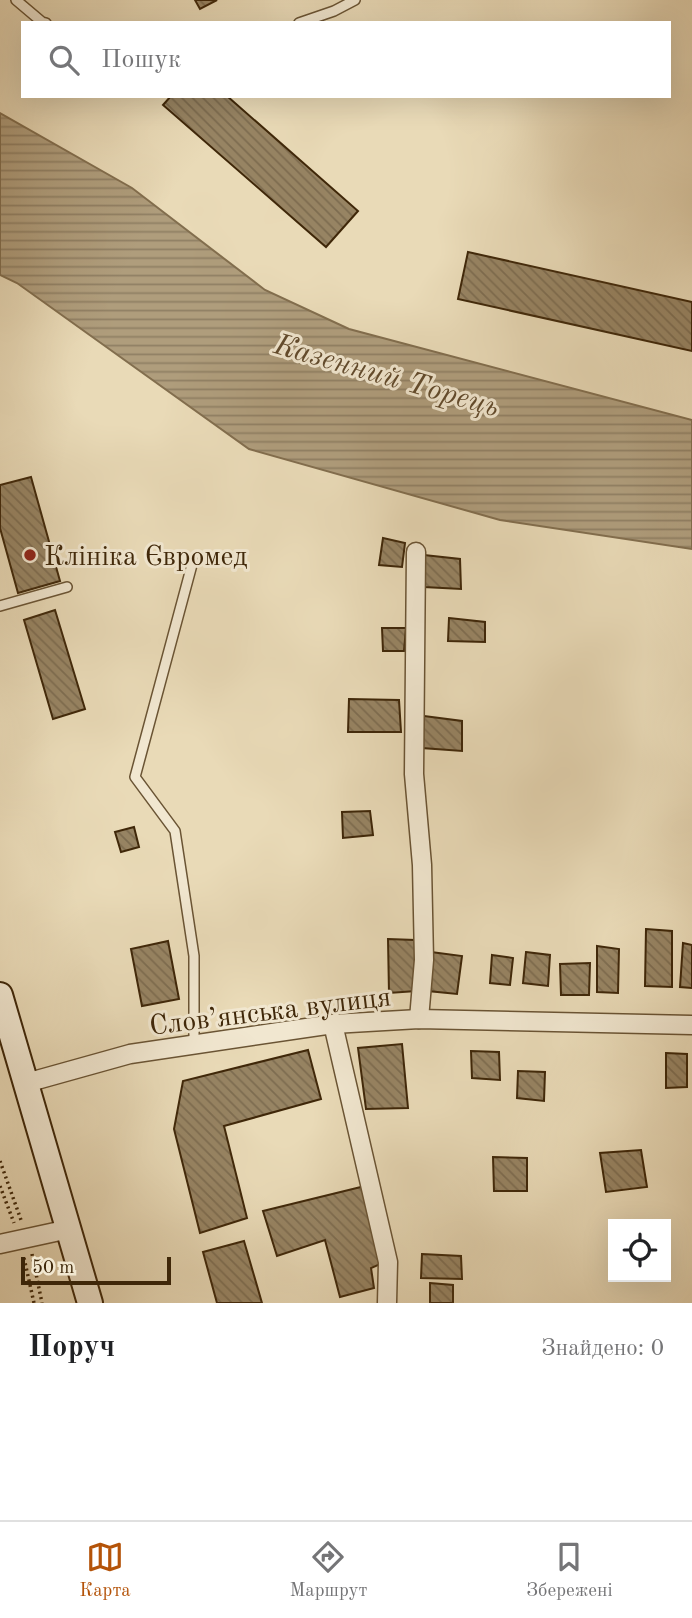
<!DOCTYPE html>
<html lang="uk">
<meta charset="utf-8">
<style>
body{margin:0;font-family:"Old Standard TT",serif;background:#f2f2f2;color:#202124}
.controls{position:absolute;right:21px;bottom:21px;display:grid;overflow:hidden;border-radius:0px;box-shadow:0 7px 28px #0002}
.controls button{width:63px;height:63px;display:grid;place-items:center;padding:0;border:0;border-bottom:2px solid #e0e0e0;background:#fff;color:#202124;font:35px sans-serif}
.scale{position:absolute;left:21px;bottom:18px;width:150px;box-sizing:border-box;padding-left:7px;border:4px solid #3f2709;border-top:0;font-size:19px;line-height:24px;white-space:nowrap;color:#3f2709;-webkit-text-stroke:5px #f1e7d0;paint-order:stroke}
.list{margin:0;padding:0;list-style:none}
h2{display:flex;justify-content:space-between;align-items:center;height:91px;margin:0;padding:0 28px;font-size:30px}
h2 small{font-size:23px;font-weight:400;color:#757577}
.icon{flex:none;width:38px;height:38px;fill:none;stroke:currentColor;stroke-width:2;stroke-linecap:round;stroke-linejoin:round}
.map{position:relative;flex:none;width:692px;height:1303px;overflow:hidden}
.search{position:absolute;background:#fff;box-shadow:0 7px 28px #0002;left:21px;right:21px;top:21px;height:77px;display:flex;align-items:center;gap:18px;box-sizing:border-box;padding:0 24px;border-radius:0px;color:#757577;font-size:26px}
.sheet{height:217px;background:#fff}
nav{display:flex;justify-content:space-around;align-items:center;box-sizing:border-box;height:98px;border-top:2px solid #e0e0e0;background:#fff;font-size:19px;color:#757577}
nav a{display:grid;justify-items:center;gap:4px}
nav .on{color:#b45309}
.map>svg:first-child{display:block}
.water{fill:url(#water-rules);stroke:#826e4e;stroke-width:2}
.building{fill:url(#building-back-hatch);stroke:#3f2709;stroke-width:2}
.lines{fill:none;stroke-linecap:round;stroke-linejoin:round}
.service-casing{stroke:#6a5434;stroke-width:12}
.minor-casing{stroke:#6a5434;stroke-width:21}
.secondary-casing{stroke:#3f2709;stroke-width:28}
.path{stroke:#3f2709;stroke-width:3.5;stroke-dasharray:2 3.5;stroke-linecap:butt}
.service{stroke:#f1e7d0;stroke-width:9}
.minor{stroke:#f1e7d0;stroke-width:18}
.secondary{stroke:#f1e7d0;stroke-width:24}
.poi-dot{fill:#8f2418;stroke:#f1e7d0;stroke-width:2.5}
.labels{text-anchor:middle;stroke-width:6;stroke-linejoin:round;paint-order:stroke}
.poi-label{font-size:28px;fill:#3f2709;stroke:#f1e7d0;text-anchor:start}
.street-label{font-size:28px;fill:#3f2709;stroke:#f1e7d0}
.water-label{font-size:30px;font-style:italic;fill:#614a2c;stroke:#f1e7d0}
</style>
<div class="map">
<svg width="692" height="1303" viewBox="0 0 692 1303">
<defs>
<pattern id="water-rules" width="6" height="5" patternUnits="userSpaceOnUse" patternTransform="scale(1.75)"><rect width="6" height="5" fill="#af9d7c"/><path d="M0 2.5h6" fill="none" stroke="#908064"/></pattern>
<pattern id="building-back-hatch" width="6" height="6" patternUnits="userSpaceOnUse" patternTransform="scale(1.75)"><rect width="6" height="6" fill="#978463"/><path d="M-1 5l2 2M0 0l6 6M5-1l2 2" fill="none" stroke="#7d6c50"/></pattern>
</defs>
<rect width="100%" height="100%" fill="#e9dab7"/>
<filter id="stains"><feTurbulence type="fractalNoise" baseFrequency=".00286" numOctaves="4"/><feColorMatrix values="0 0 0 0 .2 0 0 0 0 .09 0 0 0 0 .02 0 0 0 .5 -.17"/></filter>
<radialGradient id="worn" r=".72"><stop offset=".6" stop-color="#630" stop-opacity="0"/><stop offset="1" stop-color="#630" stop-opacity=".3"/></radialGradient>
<!-- water -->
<path class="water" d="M 0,113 L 132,188 L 265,290 L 349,329 L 692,420 L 692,549 L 500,520 L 249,449 L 17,283 L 0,275 Z"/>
<!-- building -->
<g class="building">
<path d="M 195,0 L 217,0 L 200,9 Z"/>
<path d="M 171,96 L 227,96 L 358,211 L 326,247 L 163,105 Z"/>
<path d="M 468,252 L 692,302 L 692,351 L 458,299 Z"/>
<path d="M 31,477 L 60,581 L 18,593 L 0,528 L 0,485 Z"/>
<path d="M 383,538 L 405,543 L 402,567 L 379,565 Z"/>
<path d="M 424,555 L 460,559 L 461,589 L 424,587 Z"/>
<path d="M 55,610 L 85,709 L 53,719 L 24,620 Z"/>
<path d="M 449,618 L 485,622 L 485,642 L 448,641 Z"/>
<path d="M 382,628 L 406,628 L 404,651 L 383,651 Z"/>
<path d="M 349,699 L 399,700 L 401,732 L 348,732 Z"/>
<path d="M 424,716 L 462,721 L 462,751 L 422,748 Z"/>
<path d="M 370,811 L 373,835 L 343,838 L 342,812 Z"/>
<path d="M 134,827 L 139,847 L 121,852 L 115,832 Z"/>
<path d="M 646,929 L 672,931 L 672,987 L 645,986 Z"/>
<path d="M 388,939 L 415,940 L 416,991 L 389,993 Z"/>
<path d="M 168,941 L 179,999 L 142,1006 L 131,949 Z"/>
<path d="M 683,943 L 692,945 L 692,988 L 680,987 Z"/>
<path d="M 597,946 L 619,949 L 618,993 L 597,992 Z"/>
<path d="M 431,952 L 462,956 L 457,994 L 428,991 Z"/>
<path d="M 526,952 L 550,955 L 548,986 L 523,983 Z"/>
<path d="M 492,955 L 513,958 L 510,985 L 490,983 Z"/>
<path d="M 590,963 L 589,995 L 561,995 L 560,964 Z"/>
<path d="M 402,1044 L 408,1108 L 366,1109 L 358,1048 Z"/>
<path d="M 308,1050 L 321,1099 L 224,1126 L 247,1218 L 200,1233 L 174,1129 L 183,1081 Z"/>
<path d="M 471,1051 L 499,1052 L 500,1080 L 472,1078 Z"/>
<path d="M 666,1053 L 687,1054 L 687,1087 L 666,1088 Z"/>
<path d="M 518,1071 L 545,1072 L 544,1101 L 517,1098 Z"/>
<path d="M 641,1150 L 647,1187 L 606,1192 L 600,1153 Z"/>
<path d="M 493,1157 L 527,1158 L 527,1191 L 494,1191 Z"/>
<path d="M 365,1186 L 385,1262 L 371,1268 L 374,1288 L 340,1297 L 325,1240 L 277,1256 L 263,1211 Z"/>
<path d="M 244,1241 L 262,1303 L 217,1303 L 203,1252 Z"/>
<path d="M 422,1254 L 461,1256 L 462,1279 L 421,1278 Z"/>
<path d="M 430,1283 L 453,1285 L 453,1303 L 430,1303 Z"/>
</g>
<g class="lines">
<!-- service casing -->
<g class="service-casing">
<g id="service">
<path d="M 16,0 L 42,22 L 46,23"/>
<path d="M 299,23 L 334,11 L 355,0"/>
<path d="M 193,561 L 135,777 L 175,831 L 194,956 L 194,1044"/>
<path d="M 0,606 L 67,587"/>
</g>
</g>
<!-- minor casing -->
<g class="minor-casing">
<g id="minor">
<path d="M 416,552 L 414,774 L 422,865 L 424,960 L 419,1019"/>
<path d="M 333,1024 L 388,1262 L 387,1303"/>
<path d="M 26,1083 L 130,1054 L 333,1024 L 419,1019 L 692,1025"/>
<path d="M 0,1244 L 69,1229"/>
</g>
</g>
<!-- secondary casing -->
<g class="secondary-casing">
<path id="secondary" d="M 0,995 L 90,1303"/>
</g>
<!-- path -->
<g class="path">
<path d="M 0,1161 L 21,1220"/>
<path d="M 0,1186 L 14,1223"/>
<path d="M 32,1254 L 42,1303"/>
<path d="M 24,1258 L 34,1303"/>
</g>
<!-- service -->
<use href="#service" class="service"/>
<!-- minor -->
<use href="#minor" class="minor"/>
<!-- secondary -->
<use href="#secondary" class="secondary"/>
</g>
<!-- markers -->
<circle class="poi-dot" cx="30" cy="555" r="7"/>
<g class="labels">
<!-- poi labels -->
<g class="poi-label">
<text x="44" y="565">Клініка Євромед</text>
</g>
<!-- street labels -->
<g class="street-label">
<text transform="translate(270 1010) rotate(-7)" y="10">Слов’янська вулиця</text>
</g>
<!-- water labels -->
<g class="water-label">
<text transform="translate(387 375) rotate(16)" y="10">Казенний Торець</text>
</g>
</g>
<rect width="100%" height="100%" filter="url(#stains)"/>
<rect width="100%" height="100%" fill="url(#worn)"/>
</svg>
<div class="controls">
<button><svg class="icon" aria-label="locate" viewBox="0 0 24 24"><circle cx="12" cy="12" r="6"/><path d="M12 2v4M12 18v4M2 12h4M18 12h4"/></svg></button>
</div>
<div class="scale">50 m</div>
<div class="search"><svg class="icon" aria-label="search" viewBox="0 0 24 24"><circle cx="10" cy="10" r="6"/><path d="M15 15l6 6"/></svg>Пошук</div>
</div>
<section class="sheet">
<h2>Поруч<small>Знайдено: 0</small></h2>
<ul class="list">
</ul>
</section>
<nav>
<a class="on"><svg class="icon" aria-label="map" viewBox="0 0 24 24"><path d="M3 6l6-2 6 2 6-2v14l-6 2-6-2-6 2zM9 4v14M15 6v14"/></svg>Карта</a>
<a><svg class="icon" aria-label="directions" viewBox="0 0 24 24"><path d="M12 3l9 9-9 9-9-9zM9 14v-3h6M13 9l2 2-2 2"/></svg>Маршрут</a>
<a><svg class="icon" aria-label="saved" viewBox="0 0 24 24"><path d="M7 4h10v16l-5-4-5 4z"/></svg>Збережені</a>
</nav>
